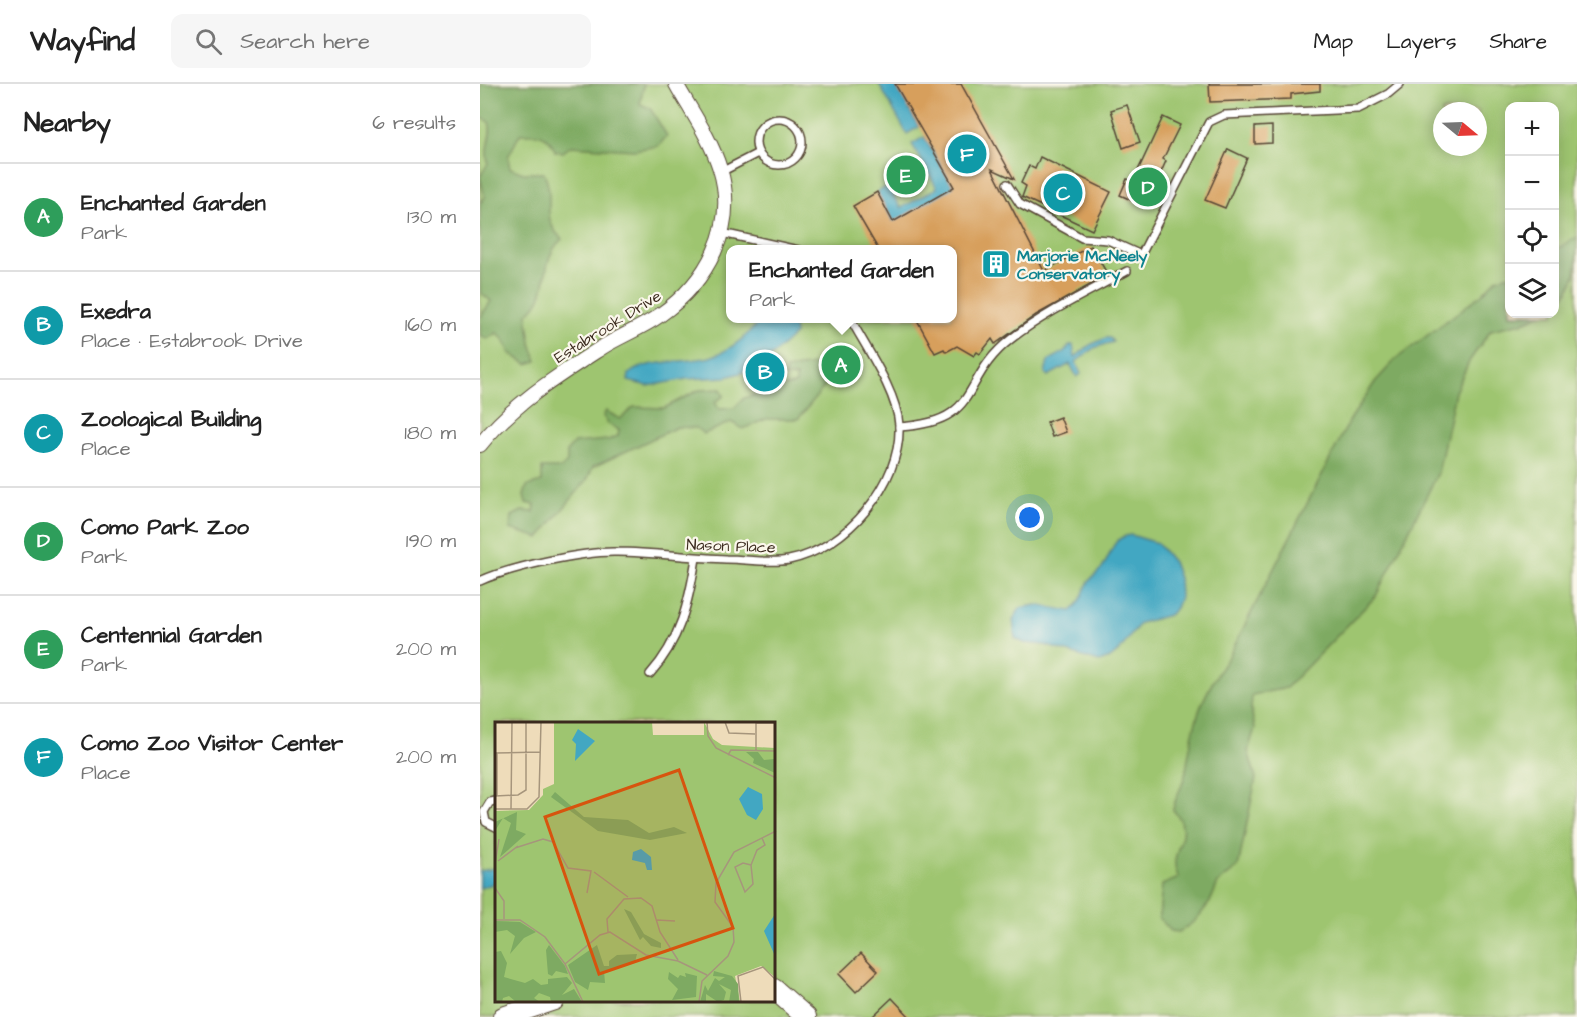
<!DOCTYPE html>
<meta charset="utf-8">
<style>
body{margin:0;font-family:"Architects Daughter",sans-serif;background:#f6f6f6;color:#222}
.controls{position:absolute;right:18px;top:18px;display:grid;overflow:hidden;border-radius:12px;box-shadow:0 3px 15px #0003}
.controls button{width:54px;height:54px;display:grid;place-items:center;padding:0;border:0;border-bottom:2px solid #e0e0e0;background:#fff;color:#222;font:30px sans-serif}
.compass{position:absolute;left:953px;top:18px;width:54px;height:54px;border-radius:50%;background:#fff;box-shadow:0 3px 15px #0003;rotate:109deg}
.you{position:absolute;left:550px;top:434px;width:21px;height:21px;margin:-15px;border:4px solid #fff;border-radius:50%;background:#1a73e8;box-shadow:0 0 0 9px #1a73e833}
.badge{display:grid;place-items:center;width:39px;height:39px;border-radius:50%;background:#1f6fb2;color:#fff;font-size:20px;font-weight:700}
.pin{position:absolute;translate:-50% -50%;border:3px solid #fff;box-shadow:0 2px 6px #0006}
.popup{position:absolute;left:246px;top:161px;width:231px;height:78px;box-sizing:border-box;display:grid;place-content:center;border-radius:12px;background:#fff;filter:drop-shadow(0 2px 4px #0005);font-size:20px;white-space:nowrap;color:#767676}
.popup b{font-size:22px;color:#222}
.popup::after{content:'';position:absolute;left:50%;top:100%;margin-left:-12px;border:12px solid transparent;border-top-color:#fff}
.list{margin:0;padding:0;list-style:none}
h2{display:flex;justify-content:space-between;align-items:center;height:78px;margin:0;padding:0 24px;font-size:26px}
h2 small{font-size:20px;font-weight:400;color:#767676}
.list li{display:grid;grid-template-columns:39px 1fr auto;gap:18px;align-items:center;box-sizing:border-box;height:108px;padding:0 24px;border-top:2px solid #e0e0e0}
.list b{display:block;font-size:22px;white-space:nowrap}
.list p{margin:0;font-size:20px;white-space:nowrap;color:#767676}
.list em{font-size:20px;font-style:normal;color:#767676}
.icon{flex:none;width:33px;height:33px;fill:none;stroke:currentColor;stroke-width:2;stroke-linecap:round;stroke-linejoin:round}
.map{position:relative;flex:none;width:1097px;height:933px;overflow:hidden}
header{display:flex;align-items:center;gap:36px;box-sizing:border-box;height:84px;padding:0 30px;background:#fff;border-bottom:2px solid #e0e0e0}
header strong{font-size:28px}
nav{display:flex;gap:33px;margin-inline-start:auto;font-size:21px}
.search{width:420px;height:54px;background:#f6f6f6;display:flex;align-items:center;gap:15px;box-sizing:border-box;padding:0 21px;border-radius:12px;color:#767676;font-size:22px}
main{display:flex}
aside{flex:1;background:#fff}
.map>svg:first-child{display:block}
.green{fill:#9ec570;stroke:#6c7847;stroke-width:1.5;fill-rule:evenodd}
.forest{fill:#7eaa62;stroke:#5c6a40;stroke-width:1.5}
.water{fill:#42a7c2;stroke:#3e6870;stroke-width:1.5}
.building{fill:#d79f5c}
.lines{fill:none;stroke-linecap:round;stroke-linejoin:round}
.service-casing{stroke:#564535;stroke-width:10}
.minor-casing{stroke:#564535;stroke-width:16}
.secondary-casing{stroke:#564535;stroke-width:22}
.service{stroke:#fff;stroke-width:7}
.minor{stroke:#fff;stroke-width:14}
.secondary{stroke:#fff;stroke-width:20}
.labels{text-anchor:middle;stroke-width:4.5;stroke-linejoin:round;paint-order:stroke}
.culture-label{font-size:16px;font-weight:bold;fill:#0d838f;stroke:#fbf7ec;text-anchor:start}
.street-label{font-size:16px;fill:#3b2a1e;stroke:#fbf7ec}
.inset-road{fill:none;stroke:#a6957c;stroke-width:1.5}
.view{fill:#d7540e;fill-opacity:0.15;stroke:#d7540e;stroke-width:3}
.inset-edge{fill:none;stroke:#3b2a1e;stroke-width:3}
</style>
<header>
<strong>Wayfind</strong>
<div class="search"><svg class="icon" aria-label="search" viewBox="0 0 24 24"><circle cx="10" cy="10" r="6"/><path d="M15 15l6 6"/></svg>Search here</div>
<nav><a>Map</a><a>Layers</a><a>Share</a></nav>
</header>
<main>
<aside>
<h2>Nearby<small>6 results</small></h2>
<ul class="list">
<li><span class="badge" style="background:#2e9e5b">A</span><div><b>Enchanted Garden</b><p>Park</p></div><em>130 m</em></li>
<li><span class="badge" style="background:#0f9aa8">B</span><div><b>Exedra</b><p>Place · Estabrook Drive</p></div><em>160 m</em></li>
<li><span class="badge" style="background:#0f9aa8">C</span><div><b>Zoological Building</b><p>Place</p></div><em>180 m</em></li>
<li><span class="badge" style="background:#2e9e5b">D</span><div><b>Como Park Zoo</b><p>Park</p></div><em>190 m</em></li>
<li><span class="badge" style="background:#2e9e5b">E</span><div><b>Centennial Garden</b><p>Park</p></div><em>200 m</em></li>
<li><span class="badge" style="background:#0f9aa8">F</span><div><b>Como Zoo Visitor Center</b><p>Place</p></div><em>200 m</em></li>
</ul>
</aside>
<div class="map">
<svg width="1097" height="933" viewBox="0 0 1097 933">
<rect width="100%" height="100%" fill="#fbf7ec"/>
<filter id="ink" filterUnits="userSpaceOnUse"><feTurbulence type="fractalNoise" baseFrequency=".0167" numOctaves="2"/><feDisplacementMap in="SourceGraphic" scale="12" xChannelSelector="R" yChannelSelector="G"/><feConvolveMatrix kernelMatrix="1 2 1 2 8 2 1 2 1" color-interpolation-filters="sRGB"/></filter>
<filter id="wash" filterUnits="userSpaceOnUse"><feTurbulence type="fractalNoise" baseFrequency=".008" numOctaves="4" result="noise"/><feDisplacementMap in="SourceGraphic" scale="24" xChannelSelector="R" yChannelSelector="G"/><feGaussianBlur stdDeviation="1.35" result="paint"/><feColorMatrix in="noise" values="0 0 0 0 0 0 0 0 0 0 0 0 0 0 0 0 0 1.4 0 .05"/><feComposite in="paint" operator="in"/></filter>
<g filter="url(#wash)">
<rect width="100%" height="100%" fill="#eedcba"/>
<!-- green -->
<path class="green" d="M 0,0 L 1097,0 L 1097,933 L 0,933 ZM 1030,22 L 1074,22 L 1074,230 L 1030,230 ZM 962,27 L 998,27 L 998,63 L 962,63 ZM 250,166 L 472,166 L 472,234 L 250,234 ZM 16,639 L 294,639 L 294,916 L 16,916 Z"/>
<!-- forest -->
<g class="forest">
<path d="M 0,0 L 164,0 L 160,20 L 170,24 L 187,52 L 178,62 L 154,66 L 91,62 L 83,68 L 75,67 C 69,49 57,49 40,50 L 28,73 L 30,84 L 43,89 L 64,89 C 77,118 58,132 82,155 C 56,179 75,208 47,230 L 51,259 L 57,277 L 47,280 L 30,269 L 24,256 L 17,249 L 7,255 L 0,251 L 0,234 L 11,217 L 0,208 L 0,119 L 5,113 L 0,93 L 8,79 C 3,61 14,51 9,38 L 0,33 Z"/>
<path d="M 1097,153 C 1097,186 1097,203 1075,222 L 1075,166 Z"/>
<path d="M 1029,191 L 1030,230 L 1062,230 L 1041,239 L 1011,246 L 990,276 L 975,308 L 958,389 L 896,512 L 806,604 L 772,611 L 771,626 L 775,644 L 768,667 L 776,694 L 758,783 L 738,799 L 730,818 L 715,837 L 699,848 L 691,847 L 679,834 L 682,801 L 699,794 C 684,768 718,751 693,726 C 695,712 704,701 706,687 C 714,636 719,616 749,572 L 870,336 L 895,298 L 916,275 L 1002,210 L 1016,195 Z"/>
<path d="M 341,280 L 350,296 L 318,335 L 286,335 L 263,345 L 251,338 L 224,350 L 216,344 L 197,343 L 113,383 L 107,396 L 59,454 L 30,445 L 32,432 L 42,427 L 54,428 L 55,421 L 46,419 L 44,411 L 47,402 L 62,398 L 62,384 L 81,384 L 87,378 L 87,367 L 94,359 L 128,356 L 138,352 L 139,346 L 128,340 L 123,332 L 126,327 L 140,335 L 154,323 L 184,324 L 219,306 L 241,305 L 244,312 L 235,318 L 239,325 L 254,324 L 264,314 L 316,300 L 316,293 L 305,293 L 306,285 Z"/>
</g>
<!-- water -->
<g class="water">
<path d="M 399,0 L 415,0 L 439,43 L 427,50 Z"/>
<path d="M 444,53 L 481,115 L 443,164 L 446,165 L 425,159 L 397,108 L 408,102 L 421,124 L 457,104 L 432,60 Z"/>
<path d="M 282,235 L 313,235 L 315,250 L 280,283 L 247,293 L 207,295 L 168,302 L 148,297 L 149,290 C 164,275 209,279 230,273 C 253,266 267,251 282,235 Z"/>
<path d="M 626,254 L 630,254 L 633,258 L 614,264 L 596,278 L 601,290 L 597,293 L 590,280 L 568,292 L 565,289 L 568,277 L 584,268 L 590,261 L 593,261 L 595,273 L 610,261 Z"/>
<path d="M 651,451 L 677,459 L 693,478 L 699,494 L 700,513 L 696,524 L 689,531 L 660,539 L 640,566 L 630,574 L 619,578 L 565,561 L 544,559 L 535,554 L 533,536 L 540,524 L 556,521 L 591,527 C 603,518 602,506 611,495 C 614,490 620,488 624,481 C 633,467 632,453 651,451 Z"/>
<path d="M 16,784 L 16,799 L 0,804 L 0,787 Z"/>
</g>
<g id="blocks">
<!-- building -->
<g class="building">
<path d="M 415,0 L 481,0 L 534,95 L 512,85 L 564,187 L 611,162 L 628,191 L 556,231 L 515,260 L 512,255 L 500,270 L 497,268 L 494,272 L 477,262 L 466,268 L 464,265 L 455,269 L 436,234 L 472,234 L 472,165 L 398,165 L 373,122 L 397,108 L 413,138 L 474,103 Z"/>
<path d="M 729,0 L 840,0 L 840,7 L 811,10 L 811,15 L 730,18 Z"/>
<path d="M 647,21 L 660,58 L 643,64 L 631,26 Z"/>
<path d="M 683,33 L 700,41 L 683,75 L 686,77 L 678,95 L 670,92 L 658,119 L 640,111 L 647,95 L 653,97 Z"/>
<path d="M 792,42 L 792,59 L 775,60 L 775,43 Z"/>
<path d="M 748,65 L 767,74 L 745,124 L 725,116 Z"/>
<path d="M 560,73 L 631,108 L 612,146 L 542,113 L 546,102 L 541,99 L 549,82 L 555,85 Z"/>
<path d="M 580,333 L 586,348 L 572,353 L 567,338 Z"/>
<path d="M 381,869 L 398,887 L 376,908 L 359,890 Z"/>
<path d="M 412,914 L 430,933 L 392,933 Z"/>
</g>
</g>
</g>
<g filter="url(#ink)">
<use href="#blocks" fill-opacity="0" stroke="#564535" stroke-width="1.5"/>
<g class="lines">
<!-- service casing -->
<g class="service-casing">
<g id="service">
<circle cx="299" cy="58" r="23"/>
<path d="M 241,88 L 278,69"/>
<path d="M 527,100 L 540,120 L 602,154 L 628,156 L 661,171 L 729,38 L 744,31 L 878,25 L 908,10 L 920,0"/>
<path d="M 242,149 L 318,166"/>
<path d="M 419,343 C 504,338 478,296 531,255 C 566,228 609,208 647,187"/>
<path d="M 0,497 C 31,483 103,467 137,468 C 173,468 210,474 246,475 C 267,475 289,480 309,476 C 366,465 422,399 419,341 C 417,308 386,264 370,234"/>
<path d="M 170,590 C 200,557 209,518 216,474"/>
<path d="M 16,717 L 10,718 L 4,728 L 6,738 L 16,743"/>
</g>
</g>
<!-- minor casing -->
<g class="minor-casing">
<path id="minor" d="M 0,361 C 34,319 76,293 121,264 C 140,252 162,244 180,231 C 227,198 258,143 240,85 C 231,55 211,27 196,0"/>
</g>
<!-- secondary casing -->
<g class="secondary-casing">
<g id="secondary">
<path d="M 294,905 L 326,933"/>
<path d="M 23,933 L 74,916"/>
</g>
</g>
<!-- service -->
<use href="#service" class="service"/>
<!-- minor -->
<use href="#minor" class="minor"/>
<!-- secondary -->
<use href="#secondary" class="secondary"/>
</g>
</g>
<!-- icons -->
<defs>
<g id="building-square" transform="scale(1.5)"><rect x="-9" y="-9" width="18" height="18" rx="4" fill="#0f9aa8" stroke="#fbf7ec"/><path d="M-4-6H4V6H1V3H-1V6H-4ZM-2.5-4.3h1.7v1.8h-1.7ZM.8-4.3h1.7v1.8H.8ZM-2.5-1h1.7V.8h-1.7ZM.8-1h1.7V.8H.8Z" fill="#fff"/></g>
</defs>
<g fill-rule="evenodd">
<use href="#building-square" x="516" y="180"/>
</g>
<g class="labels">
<!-- culture labels -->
<g class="culture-label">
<text x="537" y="177">Marjorie McNeely<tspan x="537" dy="18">Conservatory</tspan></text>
</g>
<!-- street labels -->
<g class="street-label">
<text transform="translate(127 242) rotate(-32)" y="6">Estabrook Drive</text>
<text transform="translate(251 461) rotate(2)" y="6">Nason Place</text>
</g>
</g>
<!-- overview -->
<g transform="translate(15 638)">
<rect width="280" height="280" fill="#eedcba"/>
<path d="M 59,0 L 157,0 L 158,13 L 209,13 L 209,0 L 218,17 L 227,23 L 280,26 L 280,255 L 266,244 L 240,254 L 245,280 L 0,280 L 0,89 L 34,88 L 48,73 L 48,67 L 59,62 Z" fill="#9ec570"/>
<path d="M 251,30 L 263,30 L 269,38 L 279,37 L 280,32 L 280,51 L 258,41 L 259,37 ZM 60,70 L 89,95 L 133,98 L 154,111 L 179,105 L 192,111 L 155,118 L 103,109 L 56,75 ZM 22,90 L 21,108 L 31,112 L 5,135 L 16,101 L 8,96 L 0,109 L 0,100 ZM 129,187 L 136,190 L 149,212 L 166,221 L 166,226 L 156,224 L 148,215 L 145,218 ZM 0,199 L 25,200 L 41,210 L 29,216 L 15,232 L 20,214 L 12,208 L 0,210 ZM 54,223 L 70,244 L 73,252 L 61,249 L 57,254 L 53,252 L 51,228 ZM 102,223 L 109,244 L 114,244 L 114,239 L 122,233 L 142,232 L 140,240 L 109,249 L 110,261 L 95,260 L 93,268 L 80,260 L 73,243 ZM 6,229 L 12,241 L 9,255 L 30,261 L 38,257 L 46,263 L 53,262 L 53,257 L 72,255 L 77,261 L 67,273 L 79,267 L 87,280 L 56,280 L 55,275 L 44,271 L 39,276 L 45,280 L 20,279 L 14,274 L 8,276 L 7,280 L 0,280 L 0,230 ZM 219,249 L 237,254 L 243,262 L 244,280 L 234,280 L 236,268 L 224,262 L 231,270 L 229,278 L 223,280 L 211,272 L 211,280 L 205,280 L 210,263 L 213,269 L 220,256 L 224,259 L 230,255 L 218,254 ZM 174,250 L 183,256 L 185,253 L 191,255 L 190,251 L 202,254 L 201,275 L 177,278 L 183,267 L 173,257 Z" fill="#7eaa62"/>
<path d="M 83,7 L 100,19 L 80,39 L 81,22 L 77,18 ZM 253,65 L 267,72 L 268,87 L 261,98 L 252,93 L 244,77 ZM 146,127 L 156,135 L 157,148 L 152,148 L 150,141 L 137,138 L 138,130 ZM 280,192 L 280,234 L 269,209 Z" fill="#42a7c2"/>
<path class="inset-road" d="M 212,0 L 213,14 L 221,26 L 281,56M 230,0 L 234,11 L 260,12M 261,0 L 261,29M 261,1 L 281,1M 0,31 L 45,30M 233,33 L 236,28 L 281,29M 0,74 L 23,73 L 31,68 L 31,0M 2,74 L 2,31M 0,87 L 32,87 L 44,75 L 46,0M 16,87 L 17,0M 20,126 L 48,117 L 58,120 L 73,146 L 96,149 L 92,171M 3,139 L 23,124M 0,142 L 4,117M 256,143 L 248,141 L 240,145 L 250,170 L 258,162 L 256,143 L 262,128 L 270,123 L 267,116M 99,150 L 133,175M 0,166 L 9,179 L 9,197M 0,198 L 25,198 L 50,215 L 70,242 L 88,280M 162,198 L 180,199M 113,210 L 112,197 L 129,177 L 146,176 L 157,184 L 165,210 L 183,238M 70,242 L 105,213 L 115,210 L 151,233 L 183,239 L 212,253M 204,280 L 207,259 L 233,234 L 239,220 L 238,205 L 220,180 L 221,161 L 239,130 L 281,109M 246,280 L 243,254 L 268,245 L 281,258"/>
<path class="view" d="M 184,48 L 238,206 L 104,252 L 50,95 Z"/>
<rect width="280" height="280" class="inset-edge"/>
</g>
</svg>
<div class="controls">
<button>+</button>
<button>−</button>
<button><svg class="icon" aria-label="locate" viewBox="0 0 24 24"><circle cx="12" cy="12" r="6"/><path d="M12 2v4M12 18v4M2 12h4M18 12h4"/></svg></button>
<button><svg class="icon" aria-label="layers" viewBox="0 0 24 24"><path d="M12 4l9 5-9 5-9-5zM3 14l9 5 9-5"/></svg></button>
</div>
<svg class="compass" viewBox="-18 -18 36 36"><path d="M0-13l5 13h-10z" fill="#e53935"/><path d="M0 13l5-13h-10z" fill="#767676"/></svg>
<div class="you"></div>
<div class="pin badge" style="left:361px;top:281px;background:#2e9e5b">A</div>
<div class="popup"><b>Enchanted Garden</b>Park</div>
<div class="pin badge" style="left:285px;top:288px;background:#0f9aa8">B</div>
<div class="pin badge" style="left:583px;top:109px;background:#0f9aa8">C</div>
<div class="pin badge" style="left:668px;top:103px;background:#2e9e5b">D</div>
<div class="pin badge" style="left:426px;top:91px;background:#2e9e5b">E</div>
<div class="pin badge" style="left:487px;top:70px;background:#0f9aa8">F</div>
</div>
</main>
